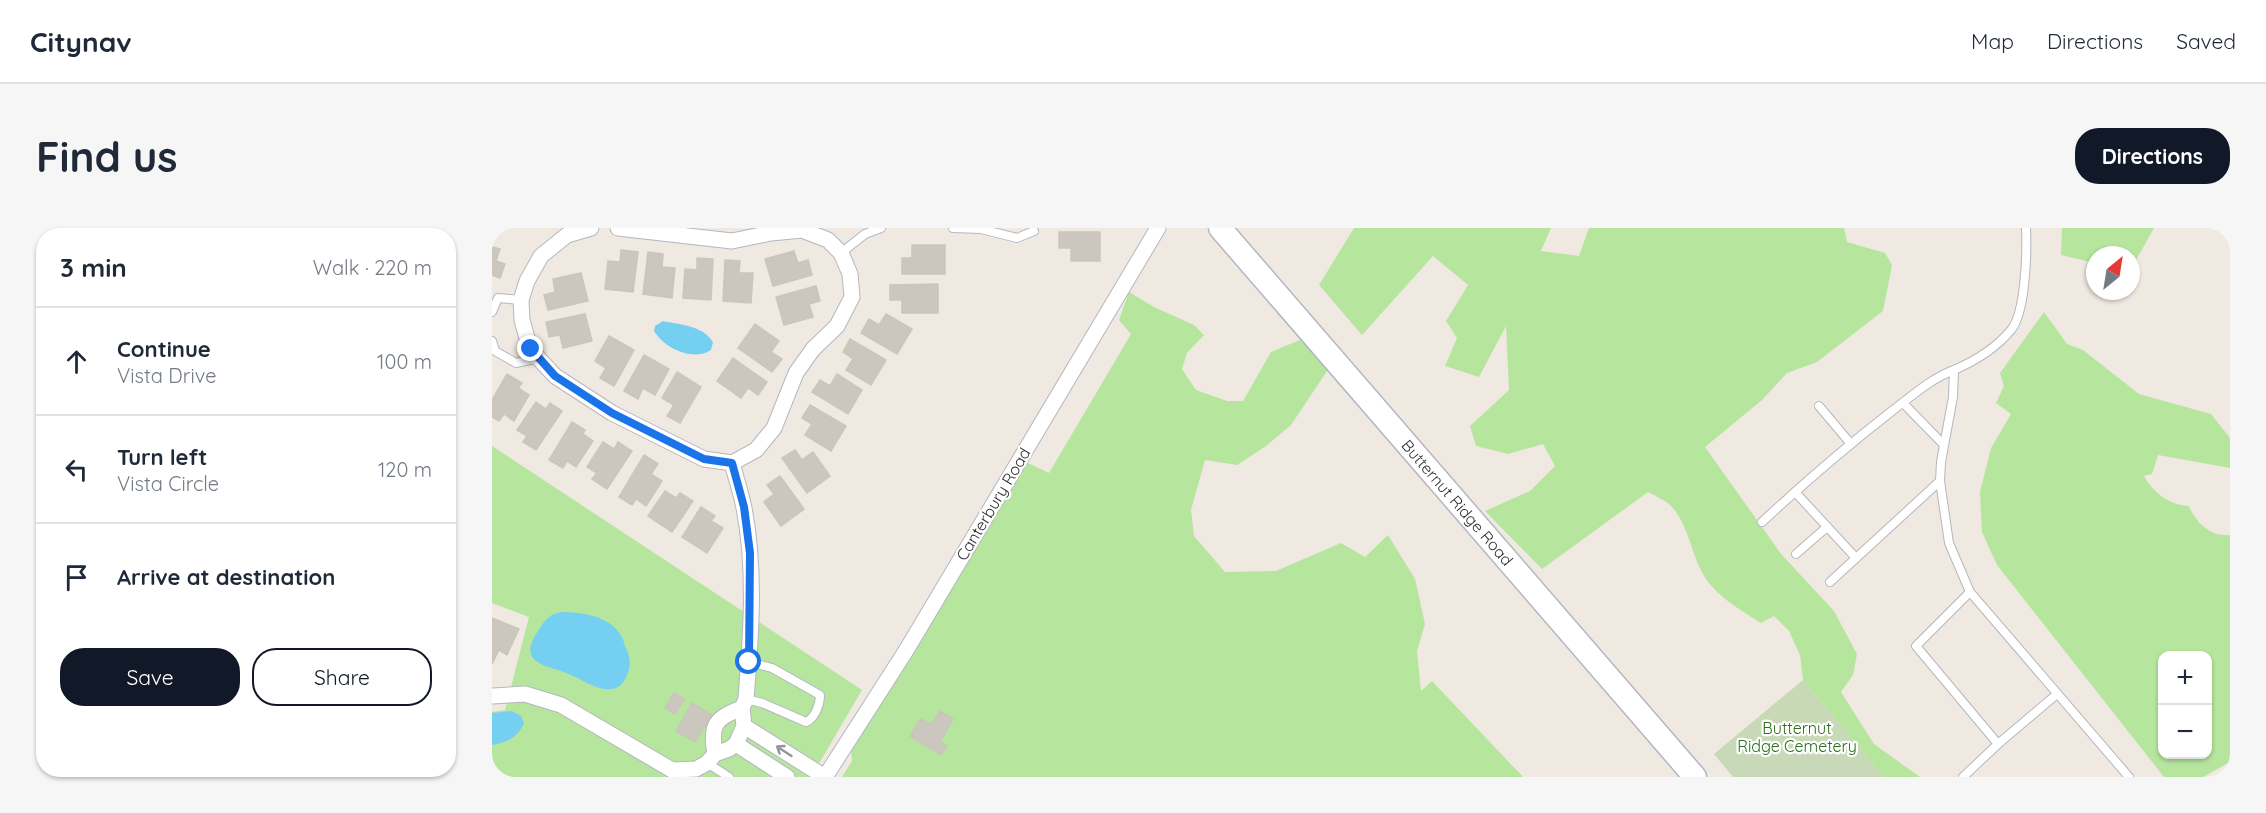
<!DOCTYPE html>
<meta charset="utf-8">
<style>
body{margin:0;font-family:Quicksand,sans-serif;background:#f6f6f7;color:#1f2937}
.controls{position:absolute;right:18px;bottom:18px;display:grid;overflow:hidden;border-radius:12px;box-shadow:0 2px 4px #0004}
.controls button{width:54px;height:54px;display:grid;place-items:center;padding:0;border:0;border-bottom:2px solid #e0e1e3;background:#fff;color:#1f2937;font:30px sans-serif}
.compass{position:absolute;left:1594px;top:18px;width:54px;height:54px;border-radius:50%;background:#fff;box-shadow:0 2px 4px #0004;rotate:30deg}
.stop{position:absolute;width:18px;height:18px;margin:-14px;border:4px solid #1a73e8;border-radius:50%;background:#fff}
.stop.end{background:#1a73e8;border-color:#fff;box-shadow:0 2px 6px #0008}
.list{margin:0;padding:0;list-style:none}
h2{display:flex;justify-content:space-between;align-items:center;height:78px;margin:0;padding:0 24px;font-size:26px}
h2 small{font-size:20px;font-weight:400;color:#747a83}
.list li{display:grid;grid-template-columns:39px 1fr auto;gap:18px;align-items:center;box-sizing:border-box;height:108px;padding:0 24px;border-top:2px solid #e0e1e3}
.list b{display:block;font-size:22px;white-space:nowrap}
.list p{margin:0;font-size:20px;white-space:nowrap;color:#747a83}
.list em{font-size:20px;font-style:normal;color:#747a83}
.actions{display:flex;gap:12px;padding:18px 24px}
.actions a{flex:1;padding:14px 0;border:2px solid #111827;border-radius:24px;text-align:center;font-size:21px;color:#111827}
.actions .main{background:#111827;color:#fff}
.icon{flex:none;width:33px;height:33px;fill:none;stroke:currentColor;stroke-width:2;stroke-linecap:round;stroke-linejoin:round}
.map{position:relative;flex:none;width:1738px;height:549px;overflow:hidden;border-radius:24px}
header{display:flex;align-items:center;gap:36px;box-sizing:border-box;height:84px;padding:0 30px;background:#fff;border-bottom:2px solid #e0e1e3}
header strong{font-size:28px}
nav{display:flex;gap:33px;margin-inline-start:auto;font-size:21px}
.intro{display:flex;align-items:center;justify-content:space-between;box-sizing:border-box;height:144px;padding:0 36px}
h1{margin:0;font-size:42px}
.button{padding:15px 27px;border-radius:24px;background:#111827;color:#fff;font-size:21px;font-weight:700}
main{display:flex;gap:36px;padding:0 36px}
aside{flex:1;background:#fff;border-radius:24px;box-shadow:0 2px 4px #0004}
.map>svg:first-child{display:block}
.green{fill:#b6e59e;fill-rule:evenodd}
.cemetery{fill:#c8d9b8}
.water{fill:#75cff0}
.building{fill:#cbc7bf;stroke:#cbc5ba;stroke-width:1.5}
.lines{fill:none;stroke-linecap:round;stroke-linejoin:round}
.lane-casing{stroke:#b4b7c1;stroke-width:10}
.street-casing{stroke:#b4b7c1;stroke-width:17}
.secondary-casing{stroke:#b4b7c1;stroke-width:25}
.lane{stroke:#fff;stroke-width:8}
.street{stroke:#fff;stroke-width:15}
.secondary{stroke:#fff;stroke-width:22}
.oneway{stroke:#969696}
.route{stroke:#1a73e8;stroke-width:8}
.labels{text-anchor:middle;stroke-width:4.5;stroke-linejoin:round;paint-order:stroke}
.street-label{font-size:16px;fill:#2e2e2e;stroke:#fff}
.park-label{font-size:16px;fill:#2c6e1b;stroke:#fff}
</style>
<header>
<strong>Citynav</strong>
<nav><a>Map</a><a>Directions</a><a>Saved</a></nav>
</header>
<div class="intro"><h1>Find us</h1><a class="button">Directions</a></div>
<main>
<aside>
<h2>3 min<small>Walk · 220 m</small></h2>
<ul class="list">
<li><svg class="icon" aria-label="ahead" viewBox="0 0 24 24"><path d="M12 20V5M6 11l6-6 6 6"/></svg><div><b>Continue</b><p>Vista Drive</p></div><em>100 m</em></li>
<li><svg class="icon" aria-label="left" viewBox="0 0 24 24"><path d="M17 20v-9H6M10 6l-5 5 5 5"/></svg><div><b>Turn left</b><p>Vista Circle</p></div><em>120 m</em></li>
<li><svg class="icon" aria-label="arrive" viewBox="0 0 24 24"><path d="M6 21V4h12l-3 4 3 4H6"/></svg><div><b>Arrive at destination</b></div></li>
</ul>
<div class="actions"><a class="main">Save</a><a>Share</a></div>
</aside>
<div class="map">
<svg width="1738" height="549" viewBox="0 0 1738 549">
<rect width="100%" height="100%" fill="#efe9e1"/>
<!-- green -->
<g class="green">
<path d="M 862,0 L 1059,0 L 1049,23 L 1087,28 L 1097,0 L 1352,0 L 1355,14 L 1393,25 L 1400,37 L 1391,83 L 1325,134 L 1295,145 L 1270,172 L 1213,219 L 1289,326 L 1342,383 L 1365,426 L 1361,447 L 1349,464 L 1382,516 L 1428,549 L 1392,549 L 1311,452 L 1308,427 L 1297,403 L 1282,388 L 1269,395 C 1250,383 1227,370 1214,351 C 1199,328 1198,300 1180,279 C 1174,272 1163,268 1156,264 L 1050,341 L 993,283 L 1038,263 L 1063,238 L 1051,216 L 1016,226 L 984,218 L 978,198 L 1017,162 L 1014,98 L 987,149 L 953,138 L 965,110 L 954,93 L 976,57 L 941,28 L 870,107 L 827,57 Z"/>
<path d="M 1570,0 L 1662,0 L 1639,41 L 1639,27 L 1603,27 L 1603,35 L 1569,27 Z"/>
<path d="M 637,64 L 662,79 L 702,97 L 712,107 L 695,125 L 690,141 L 704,162 L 735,173 L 751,173 L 779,124 L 815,109 L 839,137 L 799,197 L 774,218 L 745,237 L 713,232 L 699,282 L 702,308 L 733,344 L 784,343 L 849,315 L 873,329 L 896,307 L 923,351 L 933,396 L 925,423 L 929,463 L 940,453 L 1031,549 L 350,549 L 360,533 L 359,523 L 534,234 L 557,245 L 639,106 L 627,92 Z"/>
<path d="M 1552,84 L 1575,116 L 1591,122 L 1647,166 L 1719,186 L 1738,210 L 1738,240 L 1666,227 L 1660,246 L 1652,248 C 1662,265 1677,277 1697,278 C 1704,295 1719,309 1738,307 L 1738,534 L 1711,549 L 1672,549 L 1505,337 L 1490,304 L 1488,264 L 1499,220 L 1519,186 L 1504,175 L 1512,158 L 1508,145 ZM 1670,428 L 1716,428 L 1716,526 L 1670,526 Z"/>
<path d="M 0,218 L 370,462 L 319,549 L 0,549 L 0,484 L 13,482 L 37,389 L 0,375 Z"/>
</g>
<!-- cemetery -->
<path class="cemetery" d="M 1311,452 L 1392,549 L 1241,549 L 1222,526 Z"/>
<!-- water -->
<g class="water">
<path d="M 171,93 C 189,97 210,97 221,114 L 219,122 C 201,134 172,120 162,103 L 163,98 Z"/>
<path d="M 70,384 C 89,384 117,388 128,406 C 131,409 132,415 133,418 C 137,426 139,433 137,441 C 127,478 98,455 77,446 C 57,437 23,437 46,403 C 52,393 58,385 70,384 Z"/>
<path d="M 20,483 L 29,488 L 32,495 C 26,509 15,515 0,517 L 0,485 Z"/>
</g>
<!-- building -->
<g class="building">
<path d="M 567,4 L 608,4 L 608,33 L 579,33 L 579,20 L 567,20 Z"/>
<path d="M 420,17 L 453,17 L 453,46 L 410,46 L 410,30 L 420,30 Z"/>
<path d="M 0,19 L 8,21 L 4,33 L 13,36 L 8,50 L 0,47 Z"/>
<path d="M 129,22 L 146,24 L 141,64 L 113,61 L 116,33 L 128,34 Z"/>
<path d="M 302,23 L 306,35 L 316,32 L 320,47 L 281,58 L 273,31 Z"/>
<path d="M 156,24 L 171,26 L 170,39 L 183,40 L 180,70 L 151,66 Z"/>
<path d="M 205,30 L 221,31 L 219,72 L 191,70 L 193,41 L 205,42 Z"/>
<path d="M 233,32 L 248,33 L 247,45 L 261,45 L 259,75 L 231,73 Z"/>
<path d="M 89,45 L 96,73 L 56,82 L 52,67 L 63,64 L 61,51 Z"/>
<path d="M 446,56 L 446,85 L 410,85 L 410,72 L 398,72 L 398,57 Z"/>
<path d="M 324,58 L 328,73 L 317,76 L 321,89 L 292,97 L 284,69 Z"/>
<path d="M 93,86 L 100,113 L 71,120 L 68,107 L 57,109 L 54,94 Z"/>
<path d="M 394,86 L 420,101 L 405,126 L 369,105 L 377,91 L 387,97 Z"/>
<path d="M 263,96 L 287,113 L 279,124 L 290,131 L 280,144 L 246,120 Z"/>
<path d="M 117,108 L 142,122 L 122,158 L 108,150 L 114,140 L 103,133 Z"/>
<path d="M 358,111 L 394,132 L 379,157 L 354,142 L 361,131 L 351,124 Z"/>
<path d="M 152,127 L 177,141 L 163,167 L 151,160 L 146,171 L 132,163 Z"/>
<path d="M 241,130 L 275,154 L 266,167 L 256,160 L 249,170 L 225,153 Z"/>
<path d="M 185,144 L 209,159 L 188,195 L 175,188 L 182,177 L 170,170 Z"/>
<path d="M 15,146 L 30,155 L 26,160 L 37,167 L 22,193 L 12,186 L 7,193 L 0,189 L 0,172 Z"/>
<path d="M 345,146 L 370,162 L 356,186 L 320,164 L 328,152 L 338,158 Z"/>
<path d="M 44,174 L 54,181 L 58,175 L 70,183 L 44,222 L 31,214 L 35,208 L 25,202 Z"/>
<path d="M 318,177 L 354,198 L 339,223 L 313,207 L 320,196 L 310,190 Z"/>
<path d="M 80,194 L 93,202 L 91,206 L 101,213 L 84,239 L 75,233 L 71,240 L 57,232 Z"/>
<path d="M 111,214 L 122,221 L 126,214 L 140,223 L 115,261 L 100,251 L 105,245 L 95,239 Z"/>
<path d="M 303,222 L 310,232 L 321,224 L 338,248 L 315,265 L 290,230 Z"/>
<path d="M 152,227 L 166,236 L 159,246 L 170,253 L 154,278 L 144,271 L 140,277 L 127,269 Z"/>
<path d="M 288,248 L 312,281 L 289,298 L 272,274 L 282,266 L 275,257 Z"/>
<path d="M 173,263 L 184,270 L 188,265 L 201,273 L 180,304 L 156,288 Z"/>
<path d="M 209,279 L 223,288 L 219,293 L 231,300 L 215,325 L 190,309 Z"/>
<path d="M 0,390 L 27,401 L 15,427 L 7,422 L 0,436 Z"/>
<path d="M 182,465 L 193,471 L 183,486 L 173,480 Z"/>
<path d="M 200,475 L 220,487 L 203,514 L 184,503 Z"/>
<path d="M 448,483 L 461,491 L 448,514 L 455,518 L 449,527 L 418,508 L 429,491 L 439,497 Z"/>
</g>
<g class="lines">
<!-- lane casing -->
<g class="lane-casing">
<g id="lane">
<path d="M 461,0 L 489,1 L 525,10 L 542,3"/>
<path d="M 349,25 L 373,6 L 389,0"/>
<path d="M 0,84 L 6,70 L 29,72"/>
<path d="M 0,113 L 3,123 L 24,135 L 46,130"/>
<path d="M 1462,142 C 1483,133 1504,120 1519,102 C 1534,84 1535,23 1534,0"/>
<path d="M 1411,175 L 1452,217"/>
<path d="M 1327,178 L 1359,216"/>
<path d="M 1303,264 L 1364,330"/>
<path d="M 1270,294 C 1312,255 1355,218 1400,183 C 1420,168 1438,151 1462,142 L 1461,169 L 1449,234 L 1448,253 L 1457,315 L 1478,364 L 1637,549"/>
<path d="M 1304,326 L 1335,299"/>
<path d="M 1338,354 L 1448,253"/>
<path d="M 1478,364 L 1424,418 L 1506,516"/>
<path d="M 254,471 L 270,475 L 314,494 C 323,490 328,477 328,467 L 280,440 L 257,434"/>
<path d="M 215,535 L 237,549"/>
<path d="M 1471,549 L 1506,516 L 1565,466"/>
</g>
</g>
<!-- street casing -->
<g class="street-casing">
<g id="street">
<path d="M 99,0 L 75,7 L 49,28 L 35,53 L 29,72 L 30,92 L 38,121 L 63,148 L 120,185 L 212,231 L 240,235 L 264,222 L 282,200 L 304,145 L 321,121 L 345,98 L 360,69 L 358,46 L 349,25 L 336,12 L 310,2 L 279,5 L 240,13 L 126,0"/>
<path d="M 0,468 L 33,466 L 69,477 L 180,542 L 204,541 L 215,535 L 223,526 L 237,521 L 244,516 L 252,498 L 250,480 L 254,471 C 259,408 264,342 252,280 C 249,265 244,250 240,235"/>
<path d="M 252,498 L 333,549"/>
<path d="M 244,516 L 295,549"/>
<path d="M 223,526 C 218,497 223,490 250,480"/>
<path d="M 333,549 L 415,421 L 666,0"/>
</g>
</g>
<!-- secondary casing -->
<g class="secondary-casing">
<g id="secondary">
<path id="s1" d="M 728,0 L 1203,549"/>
</g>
</g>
<!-- lane -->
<use href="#lane" class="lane"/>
<!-- street -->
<use href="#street" class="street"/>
<!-- secondary -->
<use href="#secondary" class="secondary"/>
</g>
<!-- one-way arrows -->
<defs><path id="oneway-shaft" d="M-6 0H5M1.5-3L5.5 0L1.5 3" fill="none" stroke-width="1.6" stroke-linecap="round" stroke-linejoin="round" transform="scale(1.5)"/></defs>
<use class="oneway" href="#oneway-shaft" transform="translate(292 523) rotate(-147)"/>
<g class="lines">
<!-- route -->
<path class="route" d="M 39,121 L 63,148 L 120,185 L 212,231 L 240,235 L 252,279 L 258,325 L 257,434"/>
</g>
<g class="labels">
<!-- street labels -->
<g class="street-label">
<text dy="6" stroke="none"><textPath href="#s1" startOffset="363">Butternut Ridge Road</textPath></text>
<text transform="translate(501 276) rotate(-59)" y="6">Canterbury Road</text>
</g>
<!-- park labels -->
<g class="park-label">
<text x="1305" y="506">Butternut<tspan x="1305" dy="18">Ridge Cemetery</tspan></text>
</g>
</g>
</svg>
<div class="controls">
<button>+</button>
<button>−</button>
</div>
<svg class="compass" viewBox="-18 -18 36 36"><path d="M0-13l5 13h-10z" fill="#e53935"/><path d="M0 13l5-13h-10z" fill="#747a83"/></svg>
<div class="stop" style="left:257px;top:434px"></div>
<div class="stop end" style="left:39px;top:121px"></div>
</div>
</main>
